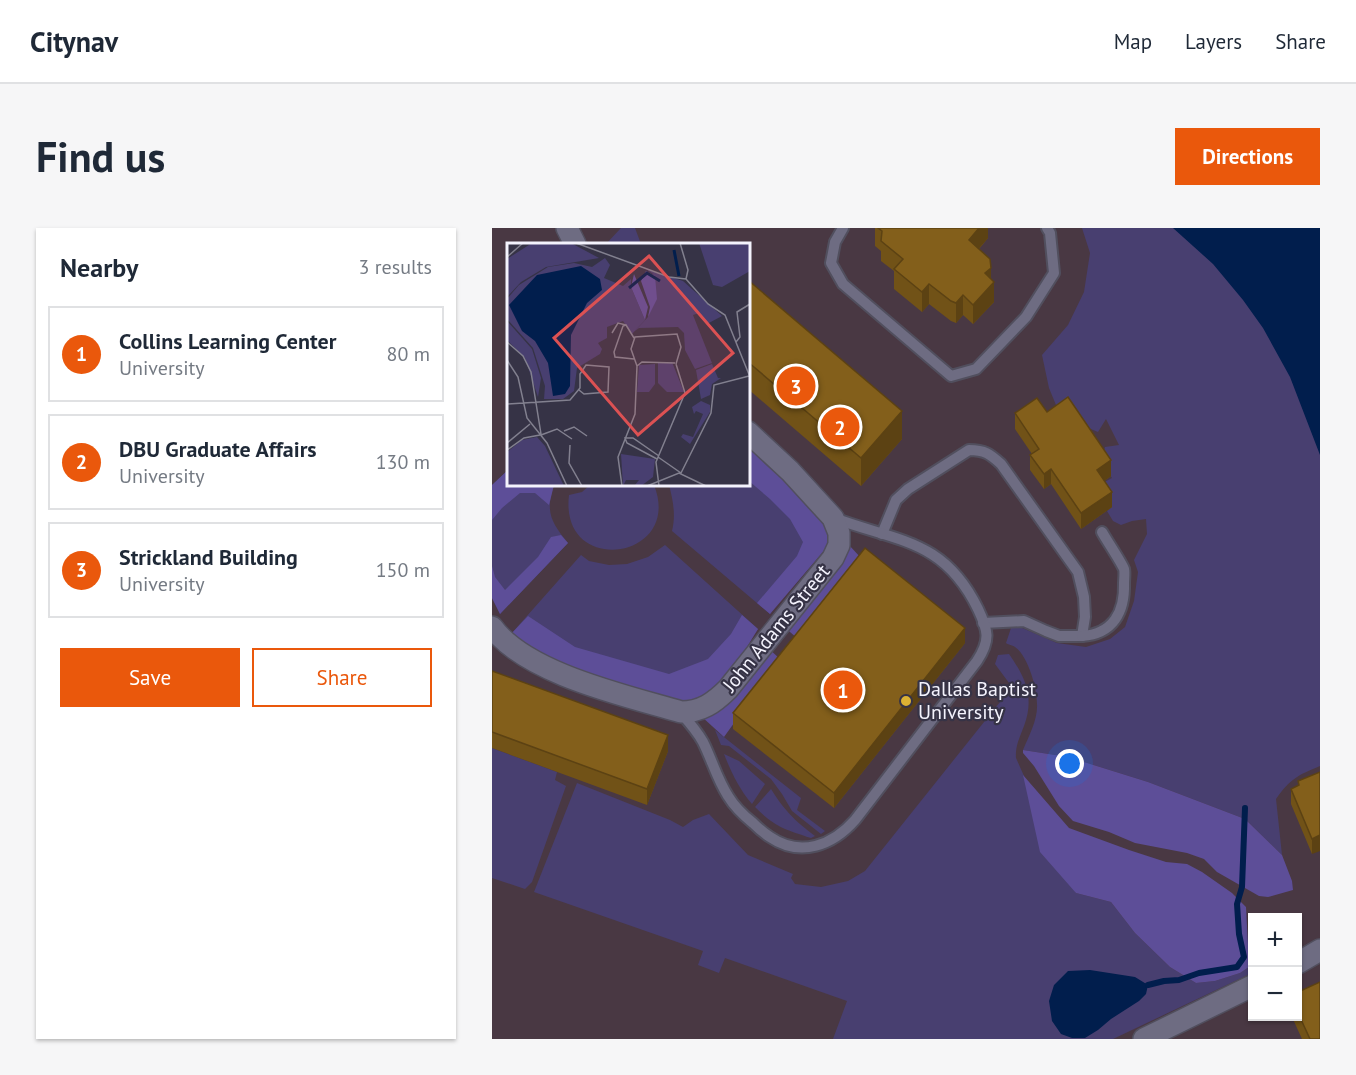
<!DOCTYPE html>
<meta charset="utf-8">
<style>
body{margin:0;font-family:"PT Sans",sans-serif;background:#f6f6f7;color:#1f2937}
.controls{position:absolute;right:18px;bottom:18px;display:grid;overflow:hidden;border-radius:0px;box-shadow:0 2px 4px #0004}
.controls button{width:54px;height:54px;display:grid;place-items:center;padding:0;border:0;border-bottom:2px solid #e0e1e3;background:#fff;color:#1f2937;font:30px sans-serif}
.you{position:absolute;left:578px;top:536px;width:21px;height:21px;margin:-15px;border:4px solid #fff;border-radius:50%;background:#1a73e8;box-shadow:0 0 0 9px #1a73e833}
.badge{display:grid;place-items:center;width:39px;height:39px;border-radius:50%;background:#ea580c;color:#fff;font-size:20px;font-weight:700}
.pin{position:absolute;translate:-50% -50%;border:3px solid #fff;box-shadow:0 2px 6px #0006}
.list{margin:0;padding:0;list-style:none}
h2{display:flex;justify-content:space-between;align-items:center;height:78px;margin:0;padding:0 24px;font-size:26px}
h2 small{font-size:20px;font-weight:400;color:#747a83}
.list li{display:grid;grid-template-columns:39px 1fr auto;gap:18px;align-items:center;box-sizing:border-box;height:96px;margin:0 12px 12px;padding:0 12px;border:2px solid #e0e1e3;border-radius:0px}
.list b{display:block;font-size:22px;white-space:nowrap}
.list p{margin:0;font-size:20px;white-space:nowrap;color:#747a83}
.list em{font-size:20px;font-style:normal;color:#747a83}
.actions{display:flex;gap:12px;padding:18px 24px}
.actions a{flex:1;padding:14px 0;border:2px solid #ea580c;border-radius:0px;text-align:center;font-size:21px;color:#ea580c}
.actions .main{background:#ea580c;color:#fff}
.map{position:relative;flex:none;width:828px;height:811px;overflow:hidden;border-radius:0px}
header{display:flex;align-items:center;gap:36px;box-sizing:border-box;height:84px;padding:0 30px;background:#fff;border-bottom:2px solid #e0e1e3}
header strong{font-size:28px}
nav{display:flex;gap:33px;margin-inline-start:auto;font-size:21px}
.intro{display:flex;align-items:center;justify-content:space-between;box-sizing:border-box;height:144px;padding:0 36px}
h1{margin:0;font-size:42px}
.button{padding:15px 27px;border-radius:0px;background:#ea580c;color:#fff;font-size:21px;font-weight:700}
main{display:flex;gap:36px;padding:0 36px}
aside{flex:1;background:#fff;border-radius:0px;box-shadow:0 2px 4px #0004}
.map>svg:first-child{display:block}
.education{fill:#493843;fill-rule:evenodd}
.green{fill:#483f70}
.forest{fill:#5d4e98}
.water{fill:#011e4d}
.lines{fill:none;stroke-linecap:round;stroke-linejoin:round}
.stream{stroke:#011e4d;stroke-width:6}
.lane-casing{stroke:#514f5e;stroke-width:14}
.street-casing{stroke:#514f5e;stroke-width:24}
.lane{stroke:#6e6c82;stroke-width:10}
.street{stroke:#6e6c82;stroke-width:21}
.wall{fill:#715217}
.shaded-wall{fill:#5c4213}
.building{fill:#835f1b;stroke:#5c4213;stroke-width:1.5}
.poi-dot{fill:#dcb233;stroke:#363346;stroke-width:2}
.labels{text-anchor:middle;stroke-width:4.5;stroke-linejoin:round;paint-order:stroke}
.street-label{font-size:20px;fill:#f4f3fd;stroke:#363346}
.poi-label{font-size:20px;fill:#f4f3fd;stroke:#363346;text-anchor:start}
.inset-river{fill:none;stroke:#011e4d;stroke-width:3}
.inset-road{fill:none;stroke:#82808f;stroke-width:1.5}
.view{fill:#dc5153;fill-opacity:0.15;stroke:#dc5153;stroke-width:3}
.inset-edge{fill:none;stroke:#f4f3fd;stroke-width:3}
</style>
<header>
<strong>Citynav</strong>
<nav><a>Map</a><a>Layers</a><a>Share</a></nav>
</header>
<div class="intro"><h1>Find us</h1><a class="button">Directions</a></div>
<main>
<aside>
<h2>Nearby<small>3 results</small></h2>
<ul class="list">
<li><span class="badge">1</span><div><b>Collins Learning Center</b><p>University</p></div><em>80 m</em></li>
<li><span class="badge">2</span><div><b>DBU Graduate Affairs</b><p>University</p></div><em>130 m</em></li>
<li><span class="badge">3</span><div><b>Strickland Building</b><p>University</p></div><em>150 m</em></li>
</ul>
<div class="actions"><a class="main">Save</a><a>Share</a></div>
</aside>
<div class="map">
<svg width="828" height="811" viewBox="0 0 828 811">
<rect width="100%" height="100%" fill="#363346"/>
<!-- education -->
<path class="education" d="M 0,0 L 828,0 L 828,811 L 0,811 ZM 16,16 L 256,16 L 256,256 L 16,256 ZM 760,690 L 806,690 L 806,788 L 760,788 Z"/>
<!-- green -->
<g class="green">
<path d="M 129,0 L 143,0 L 149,16 L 114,16 Z"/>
<path d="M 590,0 L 828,0 L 828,538 C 806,547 798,551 784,571 L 790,627 L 753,591 L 656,554 L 576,529 L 531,522 C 537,508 546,491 545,476 C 545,460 536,428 523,419 C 522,418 515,416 514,415 L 519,400 L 528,399 L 565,415 L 594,419 L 618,411 L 633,399 L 642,373 L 646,344 L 642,332 L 655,306 L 654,291 L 640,293 L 629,297 L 621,293 L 615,283 L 620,279 L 605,258 L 620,250 L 609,233 L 613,219 L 627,217 L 614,191 L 606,204 L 563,186 L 564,177 L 557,160 L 550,127 L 576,97 L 592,64 L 598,25 Z"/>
<path d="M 257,213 L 339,301 L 278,386 L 180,303 C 184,287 181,272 177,257 L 256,256 Z"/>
<path d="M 16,242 L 16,256 L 62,257 C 53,284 59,294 76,315 L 8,386 L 0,370 L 0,257 Z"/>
<path d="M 98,257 L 162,257 C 192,332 67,350 77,267 L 90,264 Z"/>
<path d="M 173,317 L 266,401 L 211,475 L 19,406 L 89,327 L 97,333 L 117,337 L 135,336 L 156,329 Z"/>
<path d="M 517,426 C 533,449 543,469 532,498 C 528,509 523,518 524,530 L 584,665 L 619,674 L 643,705 L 678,739 L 704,755 L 723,753 L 748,745 L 760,737 L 760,745 L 621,811 L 341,811 L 355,773 L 233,730 L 227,745 L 206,737 L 211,723 L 42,664 L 85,555 L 178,592 L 191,599 L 201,592 L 217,586 L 256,627 L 301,646 L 299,650 L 303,656 L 329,659 L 356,653 L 373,643 L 520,459 L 503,436 L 506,427 Z"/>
<path d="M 223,502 L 309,570 L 305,582 L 333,603 L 329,606 L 300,583 L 290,566 L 279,551 L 237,518 L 229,517 Z"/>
<path d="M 0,520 L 65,544 L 63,552 L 74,558 L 40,654 L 33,661 L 0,650 Z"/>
<path d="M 232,526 L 247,533 L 273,556 L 260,576 C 247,561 239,544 232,526 Z"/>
<path d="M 279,561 C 293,583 302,592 323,608 L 319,610 C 292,601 283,599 263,579 Z"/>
</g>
<!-- forest -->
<g class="forest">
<path d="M 256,213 L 339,301 L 336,318 L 278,386 L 265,375 L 305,328 L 311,314 L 298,291 L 278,271 L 257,253 Z"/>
<path d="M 16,242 L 16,256 L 62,257 L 57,277 L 43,265 L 28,265 L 10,280 L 0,292 L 0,257 Z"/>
<path d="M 69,307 L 76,315 L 8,386 L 0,370 L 0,338 L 3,349 L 13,362 L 46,329 L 59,309 Z"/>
<path d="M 357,317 L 369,330 L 305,410 L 291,398 Z"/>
<path d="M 250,387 L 266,401 L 239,445 L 211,475 L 186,476 L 117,456 L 50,427 L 19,406 L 36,388 L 83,419 L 177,446 L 216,431 L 239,406 Z"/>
<path d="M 275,419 L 288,431 L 232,509 L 209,488 Z"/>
<path d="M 531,522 L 576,529 L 656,554 L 753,591 L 790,627 L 800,653 L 801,662 L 776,669 L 767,668 L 725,644 L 712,631 L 695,625 L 643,615 L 617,604 L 581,593 L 567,578 L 542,538 L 531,525 Z"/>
<path d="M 531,547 L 577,600 L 637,622 L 674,634 L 695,636 L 710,644 L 740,665 L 754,679 L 756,716 L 760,726 L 760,737 L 748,745 L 723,753 L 704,755 L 678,739 L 643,705 L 619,674 L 584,665 L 548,624 Z"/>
</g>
<!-- water -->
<g class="water">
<path d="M 681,0 L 828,0 L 828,227 L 798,149 L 771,100 L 751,72 L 721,36 Z"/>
<path d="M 598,742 L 643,749 L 656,757 L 654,766 L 647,773 L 619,791 L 606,802 L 593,810 L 580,810 L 569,806 L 560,793 L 557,773 L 562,757 L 576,743 Z"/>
</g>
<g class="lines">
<!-- stream -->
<path class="stream" d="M 656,757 L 672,753 L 687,752 L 707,745 L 745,739 L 752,729 L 747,706 L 745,676 L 750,659 L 753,580"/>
<!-- lane casing -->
<g class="lane-casing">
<g id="lane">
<path d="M 351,0 L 343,14 L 339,35 L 351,56 L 459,148 L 484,141 L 534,89 L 562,45 L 558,5 L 555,0"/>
<path d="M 390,306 L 404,272 L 416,261 L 477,222 C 493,222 498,226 509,236 L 586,344 L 592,369 L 593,389 L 590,408 L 567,408 L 554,403 L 532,393 L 491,395"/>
<path d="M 590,408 C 621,406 633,384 632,355 C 632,351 633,345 632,341 C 628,332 615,313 610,304"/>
<path d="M 189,485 C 197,494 205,503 211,514 C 220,532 225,551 236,568 C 242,578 251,587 261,595 C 266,600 272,605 278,609 C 309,630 341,617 363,592 L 485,433 C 499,412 496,402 486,381 C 452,311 406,314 342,290"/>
</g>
</g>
<!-- street casing -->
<g class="street-casing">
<g id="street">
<path d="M 75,0 L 83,16"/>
<path d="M 0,399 C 34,446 135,468 189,484 C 209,484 222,475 236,461 L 341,330 L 347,317 L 347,305 L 341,290 L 298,243 L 256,204"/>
<path d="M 806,735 L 828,722"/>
<path d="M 652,811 L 760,758"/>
</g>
</g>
<!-- lane -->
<use href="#lane" class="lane"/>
<!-- street -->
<use href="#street" class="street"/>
</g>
<!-- wall -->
<g class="wall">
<path d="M 383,0 L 496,0 L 496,10 L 487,21 L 499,50 L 502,74 L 481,96 L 471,87 L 464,95 L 459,93 L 437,76 L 430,84 L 402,61 L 402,43 L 389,33 L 389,23 L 383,18 Z"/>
<path d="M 256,52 L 410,211 L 369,258 L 256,161 Z"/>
<path d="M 555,184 L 619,248 L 612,253 L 620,279 L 589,301 L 559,256 L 552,261 L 538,242 L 538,227 L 540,226 L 523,201 L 523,185 Z"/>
<path d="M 473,415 L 342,580 L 241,501 L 241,485 Z"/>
<path d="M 0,443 L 176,523 L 155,577 L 0,520 Z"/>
<path d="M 828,544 L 820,626 L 799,576 L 799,561 L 806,558 L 806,553 Z"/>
<path d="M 806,764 L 828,811 L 810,811 L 800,789 L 806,789 Z"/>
</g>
<!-- shaded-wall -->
<g class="shaded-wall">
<path d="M 487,0 L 496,0 L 496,10 L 477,32 L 477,12 Z"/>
<path d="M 499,40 L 499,58 L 502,54 L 502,74 L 481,96 L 481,77 L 493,45 Z"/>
<path d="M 437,56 L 437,76 L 430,84 L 430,64 Z"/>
<path d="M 471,67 L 471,87 L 464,95 L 464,75 Z"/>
<path d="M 410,183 L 410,211 L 369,258 L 369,230 Z"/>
<path d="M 619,232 L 619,248 L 605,258 L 605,242 Z"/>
<path d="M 559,241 L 559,256 L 552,261 L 552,246 Z"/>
<path d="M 620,264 L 620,279 L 589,301 L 589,285 Z"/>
<path d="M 473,400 L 473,415 L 342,580 L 342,565 Z"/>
<path d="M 176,507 L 176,523 L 155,577 L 155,561 Z"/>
<path d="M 828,607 L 828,623 L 820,626 L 820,611 Z"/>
</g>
<!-- building -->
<g class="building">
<path d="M 386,0 L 487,0 L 477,12 L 498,31 L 499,40 L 493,45 L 502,54 L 481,77 L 471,67 L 464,75 L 459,73 L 437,56 L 430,64 L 402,41 L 411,31 L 389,13 L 390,3 Z"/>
<path d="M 256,52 L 410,183 L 369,230 L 256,134 Z"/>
<path d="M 576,169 L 619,232 L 605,242 L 620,264 L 589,285 L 559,241 L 552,246 L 538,227 L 547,221 L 523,185 L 545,170 L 555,184 Z"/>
<path d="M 373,320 L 473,400 L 342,565 L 241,485 Z"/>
<path d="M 0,443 L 176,507 L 155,561 L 0,504 Z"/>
<path d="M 828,544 L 828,607 L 820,611 L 799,561 L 807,557 L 806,553 Z"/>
<path d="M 828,754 L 828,811 L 818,811 L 806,785 L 806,764 Z"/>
</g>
<!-- markers -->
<circle class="poi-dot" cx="414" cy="473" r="6"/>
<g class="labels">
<!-- street labels -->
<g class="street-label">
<text transform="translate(284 400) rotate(-51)" y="7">John Adams Street</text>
</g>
<!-- poi labels -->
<g class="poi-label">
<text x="426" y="468">Dallas Baptist<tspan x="426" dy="23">University</tspan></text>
</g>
</g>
<!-- overview -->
<g transform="translate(15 15)">
<rect width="243" height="243" fill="#363346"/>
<path d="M 25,0 L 64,0 L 92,15 L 39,24 L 14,39 L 0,54 L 0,16 ZM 192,0 L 243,0 L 243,28 L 215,44 L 206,42 ZM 98,15 L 103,22 L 97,35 L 116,43 L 124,36 L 124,44 L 138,77 L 125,91 L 116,78 L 100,84 L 100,95 L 91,100 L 95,106 L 93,111 L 70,125 L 67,148 L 56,156 L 37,156 L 38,143 L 26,105 L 0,76 L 0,56 L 12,42 L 41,24 L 67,20 L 85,24 ZM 139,26 L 176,38 L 215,73 L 200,81 L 192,70 L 186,72 L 205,120 L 188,126 L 178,107 L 177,90 L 171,84 L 132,85 L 128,88 L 141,74 L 148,45 L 146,31 ZM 0,78 L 25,106 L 34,135 L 31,154 L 18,115 L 0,97 ZM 165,119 L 177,149 L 160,149 L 151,140 L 151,120 ZM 148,121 L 148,141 L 142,149 L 130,149 L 132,122 ZM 205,121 L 211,135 L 214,135 L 205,141 L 203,152 L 194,156 L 189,127 ZM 194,158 L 203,162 L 203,169 L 183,201 L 174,194 L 176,191 L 186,194 L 196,171 L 189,168 L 187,171 L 185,164 ZM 30,194 L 38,203 L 57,243 L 0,243 L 0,209 L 15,197 ZM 114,211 L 148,216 L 146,234 L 134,243 L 128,242 L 132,237 L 119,237 L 116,243 Z" fill="#483f70"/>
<path d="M 139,28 L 148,33 L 150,56 L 141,74 L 143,64 L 134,38 ZM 127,31 L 141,64 L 138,77 L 124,44 Z" fill="#5d4e98"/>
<path d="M 74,23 L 93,36 L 95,47 L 80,60 L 64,92 L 63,143 L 58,151 L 46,153 L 41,120 L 28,98 L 15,88 L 2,62 L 30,32 Z" fill="#011e4d"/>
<path class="inset-river" d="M 167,7 L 172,33M 122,45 L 140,30 L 153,38"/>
<path class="inset-road" d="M 69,0 L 162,34 L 179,36M 173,0 L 181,27 L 179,36M 0,14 L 16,0M 179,36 L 201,61 L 218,72 L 243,134M 105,90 L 111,80 L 119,82M 127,95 L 119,82 L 116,83 L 107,109 L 108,114 L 127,116M 0,99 L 16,113 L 24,129 L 34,191M 229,99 L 233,94 L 230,69 L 243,61M 0,117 L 11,134 L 20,175 L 40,200 L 60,243M 130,123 L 135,119 L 168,120M 0,129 L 0,158M 0,161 L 63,157 L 73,145 L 73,131 L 79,122 L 102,124 L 101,149 L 77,151 L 72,147M 57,188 L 67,184 L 80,193M 34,192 L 50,186 L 65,196M 0,200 L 23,181M 63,202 L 62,220 L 75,243M 0,207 L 17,195 L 33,192M 151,214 L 174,230 L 204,170 L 207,142 L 242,133M 150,216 L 120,200 L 118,195 L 126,195 L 152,213M 115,243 L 111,214 L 128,171 L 130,123 L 124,106 L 128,94 L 170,91 L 174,104 L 169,121M 140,243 L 172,230 L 199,243M 152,243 L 149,219 L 178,150 L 169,121"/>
<path class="view" d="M 142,13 L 226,110 L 131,192 L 47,95 Z"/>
<rect width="243" height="243" class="inset-edge"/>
</g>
</svg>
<div class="controls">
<button>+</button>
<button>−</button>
</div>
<div class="you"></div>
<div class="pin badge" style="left:351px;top:462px">1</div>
<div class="pin badge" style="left:348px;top:199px">2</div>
<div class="pin badge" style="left:304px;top:158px">3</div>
</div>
</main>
